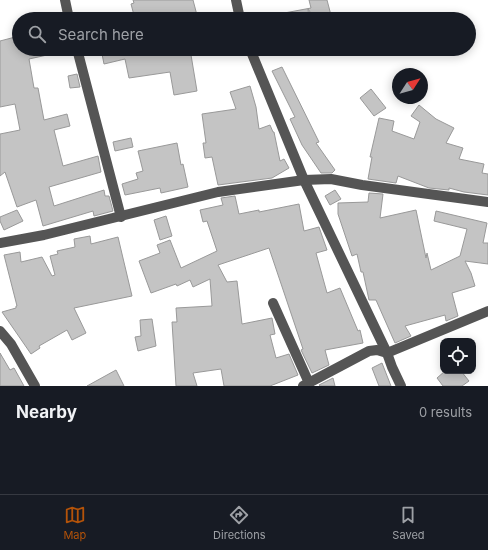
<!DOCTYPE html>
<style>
body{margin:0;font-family:Inter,sans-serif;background:#242831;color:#f1f3f6}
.controls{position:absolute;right:12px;bottom:12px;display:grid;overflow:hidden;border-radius:8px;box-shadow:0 2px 10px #0003}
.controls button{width:36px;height:36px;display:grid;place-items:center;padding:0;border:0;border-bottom:1px solid #363941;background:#171b24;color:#f1f3f6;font:20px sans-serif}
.compass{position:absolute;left:392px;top:68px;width:36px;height:36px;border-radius:50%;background:#171b24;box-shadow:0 2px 10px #0003;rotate:54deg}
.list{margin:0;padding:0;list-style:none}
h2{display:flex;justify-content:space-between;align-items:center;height:52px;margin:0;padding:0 16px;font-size:17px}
h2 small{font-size:13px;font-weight:400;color:#9ea1a6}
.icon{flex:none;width:22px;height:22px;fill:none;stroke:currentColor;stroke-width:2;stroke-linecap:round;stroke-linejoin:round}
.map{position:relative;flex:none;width:488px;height:386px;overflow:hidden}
.search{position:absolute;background:#171b24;box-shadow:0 2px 10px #0003;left:12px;right:12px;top:12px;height:44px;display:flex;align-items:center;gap:10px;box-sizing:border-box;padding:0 14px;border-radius:22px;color:#9ea1a6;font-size:15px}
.sheet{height:108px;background:#171b24}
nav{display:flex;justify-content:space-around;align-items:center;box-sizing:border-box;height:56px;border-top:1px solid #363941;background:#171b24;font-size:11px;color:#9ea1a6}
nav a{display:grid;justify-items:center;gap:2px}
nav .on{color:#b45309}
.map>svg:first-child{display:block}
.building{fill:#c4c4c4;stroke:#999}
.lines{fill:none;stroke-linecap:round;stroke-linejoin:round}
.minor{stroke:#555;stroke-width:10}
</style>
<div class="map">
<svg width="488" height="386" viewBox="0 0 488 386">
<rect width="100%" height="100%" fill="#fff"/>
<!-- building -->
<g class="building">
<path d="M 133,0 L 193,0 L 198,19 L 135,19 L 131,4 L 134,3 Z"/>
<path d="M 309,0 L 327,0 L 332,19 L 315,19 L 308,9 L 309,19 L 279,19 L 279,14 L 311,8 Z"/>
<path d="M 19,36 L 19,49 L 55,49 L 56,53 L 29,59 L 34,88 L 38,88 L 44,120 L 67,114 L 70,126 L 54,130 L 63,166 L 98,156 L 101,172 L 49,187 L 54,206 L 104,190 L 105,196 L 109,196 L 113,211 L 94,216 L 93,211 L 43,226 L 36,200 L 17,207 L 5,172 L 0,176 L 0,134 L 20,130 L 15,104 L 0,107 L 0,41 Z"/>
<path d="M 101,49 L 190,49 L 197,91 L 174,95 L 170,72 L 129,78 L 125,59 L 104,64 Z"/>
<path d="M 282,67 L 319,142 L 316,143 L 335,170 L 332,173 L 321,173 L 302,145 L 290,119 L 295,117 L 272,71 Z"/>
<path d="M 77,74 L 80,87 L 70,88 L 68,76 Z"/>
<path d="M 250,86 L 256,107 L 259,129 L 270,125 L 273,132 L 274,132 L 280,161 L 284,159 L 289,168 L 272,178 L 218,185 L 212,157 L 205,158 L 203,143 L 206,143 L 202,114 L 236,109 L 230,92 Z"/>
<path d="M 371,89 L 386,108 L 374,116 L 360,98 Z"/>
<path d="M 419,105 L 436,119 L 454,128 L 446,143 L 463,148 L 459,159 L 484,164 L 482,173 L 488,174 L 488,195 L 464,192 L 449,188 L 449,190 L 429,188 L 398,176 L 396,183 L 368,179 L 372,157 L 370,157 L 379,118 L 394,121 L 392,131 L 414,139 L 420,122 L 411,116 Z"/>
<path d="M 131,138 L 133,147 L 115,151 L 113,142 Z"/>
<path d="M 177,143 L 181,165 L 183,164 L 188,187 L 161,193 L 160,188 L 125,195 L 122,184 L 138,179 L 136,173 L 143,171 L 138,151 Z"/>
<path d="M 335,190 L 341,199 L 330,205 L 325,196 Z"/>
<path d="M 369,193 L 383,194 L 380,218 L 416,210 L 426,258 L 427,253 L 431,270 L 460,256 L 467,229 L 434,221 L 436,211 L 487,223 L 483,243 L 488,243 L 488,264 L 465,261 L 471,273 L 475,286 L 452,293 L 458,316 L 446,321 L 445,315 L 405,326 L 411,336 L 395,343 L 376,300 L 369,300 L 363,272 L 361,272 L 357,254 L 352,256 L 338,214 L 338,203 L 368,202 Z"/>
<path d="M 235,196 L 239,214 L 259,210 L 259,212 L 299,204 L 304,231 L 319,227 L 327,250 L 316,253 L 327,293 L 340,288 L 358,331 L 360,330 L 363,343 L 325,350 L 329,365 L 312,373 L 301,350 L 303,349 L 269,248 L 218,265 L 227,282 L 237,281 L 242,324 L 272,318 L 275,334 L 270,335 L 276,358 L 289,354 L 298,375 L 270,386 L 224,386 L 221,369 L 193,373 L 197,386 L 176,386 L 172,322 L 177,322 L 176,308 L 212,306 L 210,279 L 193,287 L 190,280 L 177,286 L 176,284 L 151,293 L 139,261 L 160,253 L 157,245 L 170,240 L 181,268 L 217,251 L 207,221 L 203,222 L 200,210 L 223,205 L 221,198 Z"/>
<path d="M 17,210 L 23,221 L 4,230 L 0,221 L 0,217 Z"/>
<path d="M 166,216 L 172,236 L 160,240 L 154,220 Z"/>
<path d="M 90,236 L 91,244 L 118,237 L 132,296 L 74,308 L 86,333 L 72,340 L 67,330 L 39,346 L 40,348 L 31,354 L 2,312 L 16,308 L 16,306 L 17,306 L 4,255 L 20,252 L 21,262 L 42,257 L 52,276 L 55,275 L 50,256 L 58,254 L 57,251 L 75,247 L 74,239 Z"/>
<path d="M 152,319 L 156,346 L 138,351 L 135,337 L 141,336 L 140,320 Z"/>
<path d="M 0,353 L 10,370 L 14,368 L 24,386 L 0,386 Z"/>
<path d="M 382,363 L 391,386 L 379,386 L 372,368 Z"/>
<path d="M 116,370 L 124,386 L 87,386 Z"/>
<path d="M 445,371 L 461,371 L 469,381 L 462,386 L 443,386 L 437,378 Z"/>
<path d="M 333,378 L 335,386 L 320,386 L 319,385 Z"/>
</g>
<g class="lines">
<!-- minor -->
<g class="minor">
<path d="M 65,0 L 69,19"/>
<path d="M 236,0 L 240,19"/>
<path d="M 77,49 L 121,217"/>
<path d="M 250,49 L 304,180 L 387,353 L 392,367 L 401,386"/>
<path d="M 0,243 L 44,235 L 218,192 L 304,180 L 331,179 L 362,185 L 488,202"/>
<path d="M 273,303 L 309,383"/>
<path d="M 0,331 L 11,344 L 35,386"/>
<path d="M 303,386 L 369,351 L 377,350 L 387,353 L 488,311"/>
</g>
</g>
</svg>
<div class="controls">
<button><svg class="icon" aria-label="locate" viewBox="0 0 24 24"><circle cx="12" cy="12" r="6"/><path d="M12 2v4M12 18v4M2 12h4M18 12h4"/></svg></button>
</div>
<svg class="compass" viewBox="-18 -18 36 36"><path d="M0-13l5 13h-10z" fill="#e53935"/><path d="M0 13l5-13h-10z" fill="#9ea1a6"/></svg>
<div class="search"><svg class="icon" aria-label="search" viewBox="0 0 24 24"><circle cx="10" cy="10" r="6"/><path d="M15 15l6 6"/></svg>Search here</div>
</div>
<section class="sheet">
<h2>Nearby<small>0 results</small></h2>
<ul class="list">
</ul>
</section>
<nav>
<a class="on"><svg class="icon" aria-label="map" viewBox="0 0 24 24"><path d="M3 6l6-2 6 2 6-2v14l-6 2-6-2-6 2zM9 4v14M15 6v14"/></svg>Map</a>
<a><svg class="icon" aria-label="directions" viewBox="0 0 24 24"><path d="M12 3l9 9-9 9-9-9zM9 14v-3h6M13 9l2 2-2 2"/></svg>Directions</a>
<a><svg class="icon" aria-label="saved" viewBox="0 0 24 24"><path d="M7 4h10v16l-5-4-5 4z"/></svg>Saved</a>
</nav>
